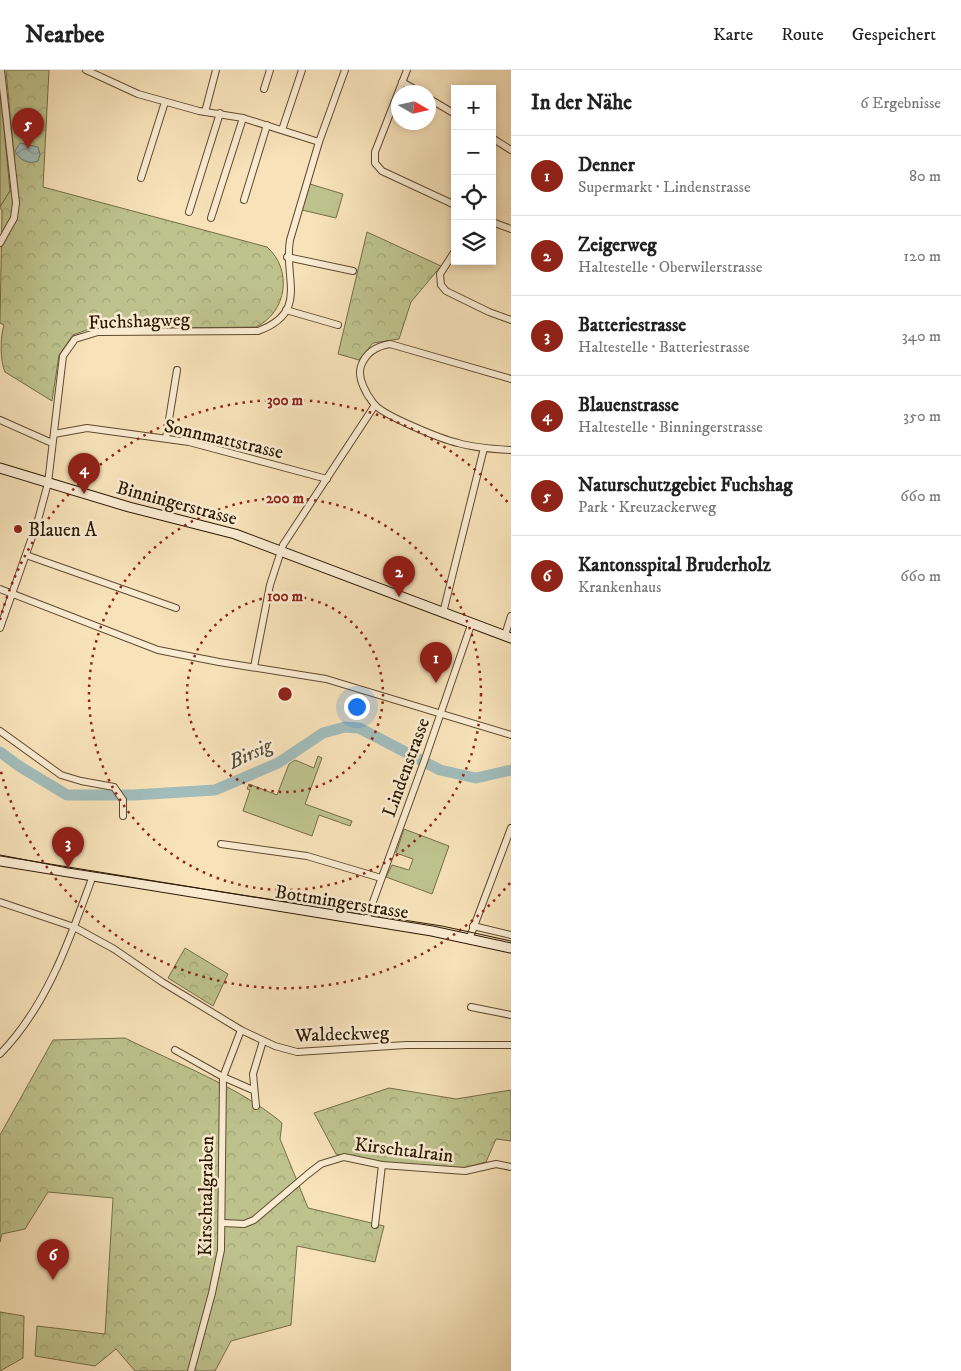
<!DOCTYPE html>
<html lang="de">
<meta charset="utf-8">
<style>
body{margin:0;font-family:"IM FELL DW Pica",serif;background:#f2f2f2;color:#222}
.controls{position:absolute;right:15px;top:15px;display:grid;overflow:hidden;border-radius:0px;box-shadow:0 2px 8px #0003}
.controls button{width:45px;height:45px;display:grid;place-items:center;padding:0;border:0;border-bottom:1px solid #e0e0e0;background:#fff;color:#222;font:25px sans-serif}
.compass{position:absolute;left:391px;top:15px;width:45px;height:45px;border-radius:50%;background:#fff;box-shadow:0 2px 8px #0003;rotate:99deg}
.you{position:absolute;left:356px;top:636px;width:18px;height:18px;margin:-12px;border:4px solid #fff;border-radius:50%;background:#1a73e8;box-shadow:0 0 0 8px #1a73e833}
.badge{display:grid;place-items:center;width:32px;height:32px;border-radius:50%;background:#8f2418;color:#fff;font-size:16px;font-weight:700}
.pin{position:absolute;translate:-50% -41px;filter:drop-shadow(0 1px 2px #0008)}
.pin::after{content:'';position:absolute;top:26px;width:18px;height:15px;background:inherit;clip-path:polygon(0 0,100% 0,50% 100%)}
.list{margin:0;padding:0;list-style:none}
h2{display:flex;justify-content:space-between;align-items:center;height:65px;margin:0;padding:0 20px;font-size:21px}
h2 small{font-size:16px;font-weight:400;color:#767676}
.list li{display:grid;grid-template-columns:32px 1fr auto;gap:15px;align-items:center;box-sizing:border-box;height:80px;padding:0 20px;border-top:1px solid #e0e0e0}
.list b{display:block;font-size:19px;white-space:nowrap}
.list p{margin:0;font-size:16px;white-space:nowrap;color:#767676}
.list em{font-size:16px;font-style:normal;color:#767676}
.icon{flex:none;width:28px;height:28px;fill:none;stroke:currentColor;stroke-width:2;stroke-linecap:round;stroke-linejoin:round}
.map{position:relative;flex:none;width:511px;height:1301px;overflow:hidden}
header{display:flex;align-items:center;gap:30px;box-sizing:border-box;height:70px;padding:0 25px;background:#fff;border-bottom:1px solid #e0e0e0}
header strong{font-size:24px}
nav{display:flex;gap:28px;margin-inline-start:auto;font-size:18px}
main{display:flex}
aside{flex:1;background:#fff}
.map>svg:first-child{display:block}
.grass{fill:#bec38e;stroke:#746e48}
.forest{fill:url(#forest-crowns);stroke:#746e48}
.water{fill:url(#water-waves);stroke:#727a70}
.lines{fill:none;stroke-linecap:round;stroke-linejoin:round}
.river{stroke:#a1bcba;stroke-width:11}
.street-casing{stroke:#5e4a30;stroke-width:8}
.secondary-casing{stroke:#2b1802;stroke-width:11}
.street{stroke:#faecd2;stroke-width:6}
.secondary{stroke:#faecd2;stroke-width:9}
.tram{stroke:#2b1802;stroke-width:1}
.ring{fill:none;stroke:#8f2418;stroke-width:2.5;stroke-dasharray:2.5 5}
.poi-dot{fill:#8f2418;stroke:#faecd2;stroke-width:2}
.labels{text-anchor:middle;stroke-width:5;stroke-linejoin:round;paint-order:stroke}
.street-label{font-size:19px;fill:#2b1802;stroke:#faecd2}
.poi-label{font-size:19px;fill:#2b1802;stroke:#faecd2;text-anchor:start}
.water-label{font-size:20px;font-style:italic;fill:#545142;stroke:#faecd2}
.centre{fill:#8f2418;stroke:#faecd2;stroke-width:2.5}
.ring-label{font-size:15px;text-anchor:middle;font-weight:bold;fill:#8f2418;stroke:#faecd2;stroke-width:5;stroke-linejoin:round;paint-order:stroke}
</style>
<header>
<strong>Nearbee</strong>
<nav><a>Karte</a><a>Route</a><a>Gespeichert</a></nav>
</header>
<main>
<div class="map">
<svg width="511" height="1301" viewBox="0 0 511 1301">
<defs>
<pattern id="forest-crowns" width="20" height="18" patternUnits="userSpaceOnUse" patternTransform="scale(1.25)"><rect width="20" height="18" fill="#bec38e"/><path d="M2 6a3 3 0 1 1 6 0M12 15a3 3 0 1 1 6 0" fill="none" stroke="#a3a779"/></pattern>
<pattern id="water-waves" width="16" height="10" patternUnits="userSpaceOnUse" patternTransform="scale(1.25)"><rect width="16" height="10" fill="#a1bcba"/><path d="M0 5q4-4 8 0t8 0" fill="none" stroke="#8ba19e"/></pattern>
</defs>
<rect width="100%" height="100%" fill="#f7e2b9"/>
<filter id="stains"><feTurbulence type="fractalNoise" baseFrequency=".004" numOctaves="4"/><feColorMatrix values="0 0 0 0 .2 0 0 0 0 .09 0 0 0 0 .02 0 0 0 .5 -.17"/></filter>
<radialGradient id="worn" r=".72"><stop offset=".6" stop-color="#630" stop-opacity="0"/><stop offset="1" stop-color="#630" stop-opacity=".3"/></radialGradient>
<!-- grass -->
<g class="grass">
<path d="M 0,17 L 10,121 L 0,137 Z"/>
<path d="M 310,114 L 343,124 L 336,148 L 302,140 Z"/>
<path d="M 318,686 L 322,688 L 305,734 L 352,751 L 350,756 L 319,745 L 312,766 L 243,741 L 250,720 L 247,719 L 249,714 L 277,725 L 289,694 L 295,690 L 314,698 Z"/>
<path d="M 404,759 L 449,776 L 432,824 L 386,807 L 392,795 L 409,800 L 413,789 L 396,783 Z"/>
</g>
<!-- forest -->
<g class="forest">
<path d="M 6,0 L 49,0 L 43,117 L 267,177 C 293,200 287,242 256,257 L 89,259 L 73,265 L 59,285 L 52,331 L 5,302 C 0,291 0,267 4,255 L 0,253 L 2,141 L 0,137 L 10,121 L 17,118 Z"/>
<path d="M 367,162 L 441,196 L 411,232 L 399,269 L 373,273 L 359,290 L 338,284 Z"/>
<path d="M 185,878 L 228,904 L 213,936 L 168,908 Z"/>
<path d="M 125,968 C 175,993 240,1017 282,1053 L 280,1069 L 308,1138 L 384,1156 L 375,1192 L 297,1176 L 291,1255 L 231,1271 L 215,1301 L 135,1301 L 116,1279 L 95,1296 L 35,1286 L 37,1256 L 105,1264 L 113,1128 L 48,1122 L 25,1159 L 2,1164 L 0,1172 L 0,1065 L 53,970 Z"/>
<path d="M 389,1018 L 456,1029 L 511,1020 L 511,1071 L 496,1069 L 486,1092 L 457,1100 L 387,1095 L 336,1084 L 314,1043 Z"/>
<path d="M 0,1242 L 24,1246 L 23,1288 L 0,1301 Z"/>
</g>
<!-- water -->
<path class="water" d="M 20,73 L 38,77 L 40,84 L 38,91 C 29,95 19,90 15,81 Z"/>
<g class="lines">
<!-- river -->
<path class="river" d="M 0,682 L 19,696 L 67,725 L 134,725 L 215,720 L 278,693 L 323,663 L 345,657 L 359,658 L 440,700 L 476,708 L 511,700"/>
<!-- street casing -->
<g class="street-casing">
<g id="street">
<path d="M 86,0 L 138,24 L 199,41 L 243,48 L 319,72"/>
<path d="M 407,0 L 375,82 L 375,93 L 382,101 L 455,135"/>
<path d="M 402,12 L 420,22"/>
<path d="M 264,19 L 270,0"/>
<path d="M 428,28 L 455,44"/>
<path d="M 205,42 L 216,0"/>
<path d="M 282,60 L 302,0"/>
<path d="M 492,68 L 511,80"/>
<path d="M 141,108 L 165,32"/>
<path d="M 244,130 L 267,55"/>
<path d="M 189,142 L 220,43"/>
<path d="M 211,148 L 243,48"/>
<path d="M 492,152 L 511,159"/>
<path d="M 0,173 L 14,148 L 16,133 L 1,0"/>
<path d="M 455,181 L 440,204 L 441,215 L 446,221 L 489,242 L 511,250"/>
<path d="M 287,187 L 353,201"/>
<path d="M 286,240 L 338,255"/>
<path d="M 511,309 L 390,274 C 377,276 366,282 361,296 C 357,308 366,324 374,334 C 384,346 441,369 458,373 C 475,378 493,379 511,380"/>
<path d="M 0,350 L 52,373"/>
<path d="M 54,364 L 87,358 L 189,372 L 327,409"/>
<path d="M 166,368 L 177,300"/>
<path d="M 26,485 L 176,538"/>
<path d="M 0,519 L 158,580 L 219,592 L 326,609 L 511,665"/>
<path d="M 443,543 L 484,378"/>
<path d="M 0,558 L 38,450 L 48,413 L 63,286 L 75,269 L 98,262 L 258,261 C 310,242 283,208 290,170 L 319,72 L 345,0"/>
<path d="M 505,565 L 511,546"/>
<path d="M 254,597 L 270,515 L 283,475 L 375,335"/>
<path d="M 0,661 L 61,705 L 81,711 L 114,717 L 123,730 L 123,746"/>
<path d="M 221,774 L 307,786 L 381,808"/>
<path d="M 0,832 L 74,857 L 114,879 L 162,912 L 241,960 L 275,976 L 297,982 L 406,975 L 511,975"/>
<path d="M 366,851 L 425,689 L 472,552"/>
<path d="M 473,856 L 511,865"/>
<path d="M 470,867 L 511,758"/>
<path d="M 471,937 L 511,945"/>
<path d="M 175,980 L 223,1007 L 253,1020"/>
<path d="M 0,984 C 47,936 70,869 92,808"/>
<path d="M 256,1036 L 253,1004 L 263,971"/>
<path d="M 223,1153 L 244,1154 L 254,1150 L 308,1104 L 321,1094 L 344,1087 L 382,1095 L 465,1101 L 496,1094 L 511,1097"/>
<path d="M 375,1155 L 382,1095"/>
<path d="M 191,1301 L 212,1223 L 221,1180 L 223,1007 L 241,960"/>
</g>
</g>
<!-- secondary casing -->
<g class="secondary-casing">
<g id="secondary">
<path d="M 0,398 L 129,437 L 235,464 L 511,568"/>
<path d="M 0,791 L 432,861 L 511,878"/>
</g>
</g>
<!-- street -->
<use href="#street" class="street"/>
<!-- secondary -->
<use href="#secondary" class="secondary"/>
<!-- tram -->
<path class="tram" d="M 0,785 L 68,798 L 442,856 L 511,871"/>
</g>
<!-- distance rings -->
<g class="ring">
<circle cx="285" cy="624" r="98"/>
<circle cx="285" cy="624" r="196"/>
<path d="M510 813A294 294 0 0 1 0 698M0 550A294 294 0 0 1 510 435"/>
</g>
<!-- markers -->
<circle class="poi-dot" cx="18" cy="459" r="5"/>
<g class="labels">
<!-- street labels -->
<g class="street-label">
<text transform="translate(139 250) rotate(-2)" y="7">Fuchshagweg</text>
<text transform="translate(224 368) rotate(13)" y="7">Sonnmattstrasse</text>
<text transform="translate(177 432) rotate(15)" y="7">Binningerstrasse</text>
<text transform="translate(405 697) rotate(-70)" y="7">Lindenstrasse</text>
<text transform="translate(342 831) rotate(9)" y="7">Bottmingerstrasse</text>
<text transform="translate(342 963) rotate(-2)" y="7">Waldeckweg</text>
<text transform="translate(404 1079) rotate(7)" y="7">Kirschtalrain</text>
<text transform="translate(205 1126) rotate(-89)" y="7">Kirschtalgraben</text>
</g>
<!-- poi labels -->
<g class="poi-label">
<text x="28" y="466">Blauen A</text>
</g>
<!-- water labels -->
<g class="water-label">
<text transform="translate(250 683) rotate(-25)" y="7">Birsig</text>
</g>
</g>
<circle cx="285" cy="624" r="8" class="centre"/>
<g class="ring-label">
<text x="285" y="335">300 m</text>
<text x="285" y="433">200 m</text>
<text x="285" y="531">100 m</text>
</g>
<rect width="100%" height="100%" filter="url(#stains)"/>
<rect width="100%" height="100%" fill="url(#worn)"/>
</svg>
<div class="controls">
<button>+</button>
<button>−</button>
<button><svg class="icon" aria-label="locate" viewBox="0 0 24 24"><circle cx="12" cy="12" r="6"/><path d="M12 2v4M12 18v4M2 12h4M18 12h4"/></svg></button>
<button><svg class="icon" aria-label="layers" viewBox="0 0 24 24"><path d="M12 4l9 5-9 5-9-5zM3 14l9 5 9-5"/></svg></button>
</div>
<svg class="compass" viewBox="-18 -18 36 36"><path d="M0-13l5 13h-10z" fill="#e53935"/><path d="M0 13l5-13h-10z" fill="#767676"/></svg>
<div class="you"></div>
<div class="pin badge" style="left:436px;top:613px">1</div>
<div class="pin badge" style="left:399px;top:527px">2</div>
<div class="pin badge" style="left:68px;top:798px">3</div>
<div class="pin badge" style="left:84px;top:424px">4</div>
<div class="pin badge" style="left:28px;top:79px">5</div>
<div class="pin badge" style="left:53px;top:1210px">6</div>
</div>
<aside>
<h2>In der Nähe<small>6 Ergebnisse</small></h2>
<ul class="list">
<li><span class="badge">1</span><div><b>Denner</b><p>Supermarkt · Lindenstrasse</p></div><em>80 m</em></li>
<li><span class="badge">2</span><div><b>Zeigerweg</b><p>Haltestelle · Oberwilerstrasse</p></div><em>120 m</em></li>
<li><span class="badge">3</span><div><b>Batteriestrasse</b><p>Haltestelle · Batteriestrasse</p></div><em>340 m</em></li>
<li><span class="badge">4</span><div><b>Blauenstrasse</b><p>Haltestelle · Binningerstrasse</p></div><em>350 m</em></li>
<li><span class="badge">5</span><div><b>Naturschutzgebiet Fuchshag</b><p>Park · Kreuzackerweg</p></div><em>660 m</em></li>
<li><span class="badge">6</span><div><b>Kantonsspital Bruderholz</b><p>Krankenhaus</p></div><em>660 m</em></li>
</ul>
</aside>
</main>
